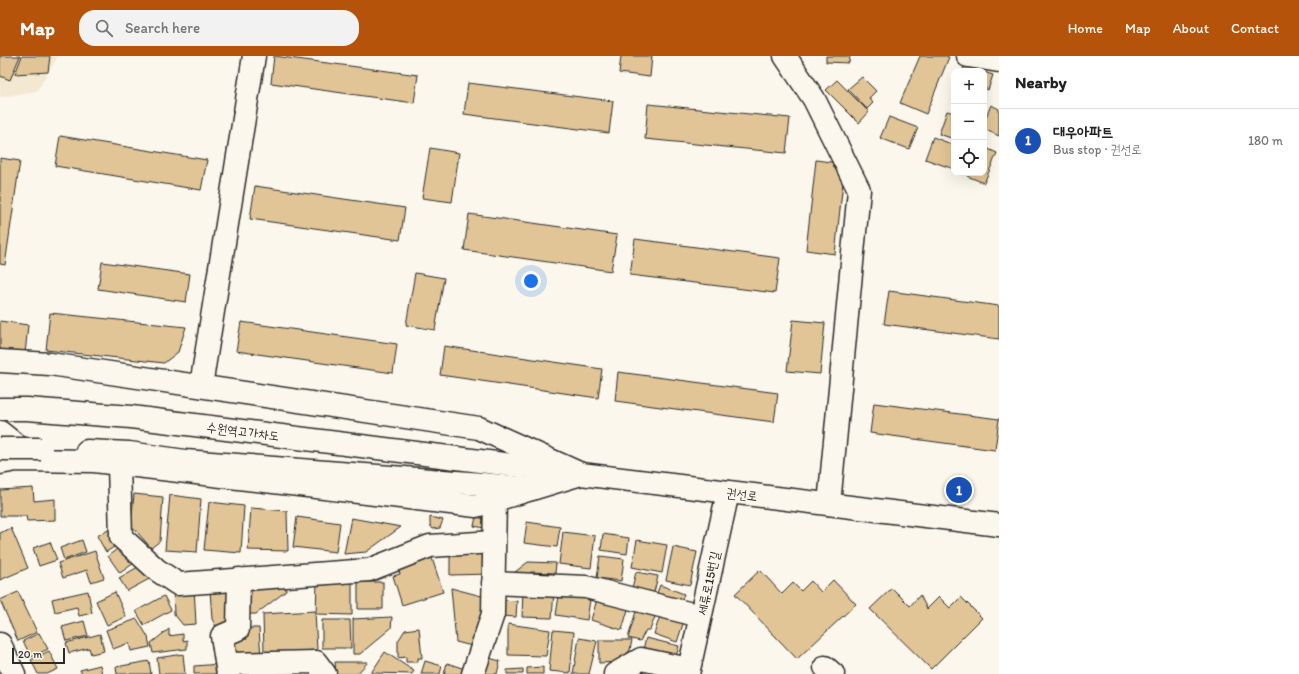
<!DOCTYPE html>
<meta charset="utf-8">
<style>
body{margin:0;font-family:Itim,"Poor Story",sans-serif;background:#f2f2f2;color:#222}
.controls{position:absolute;right:12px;top:12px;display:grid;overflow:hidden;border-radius:8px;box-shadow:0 4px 16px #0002}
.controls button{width:36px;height:36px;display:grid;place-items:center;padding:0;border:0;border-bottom:1px solid #e0e0e0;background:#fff;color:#222;font:20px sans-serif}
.scale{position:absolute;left:12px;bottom:10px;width:53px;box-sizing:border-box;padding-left:4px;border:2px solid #2b2b2b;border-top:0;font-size:11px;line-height:14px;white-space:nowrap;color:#2b2b2b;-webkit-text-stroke:3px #fbf7ec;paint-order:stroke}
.you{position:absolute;left:531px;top:225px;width:14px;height:14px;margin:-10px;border:3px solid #fff;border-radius:50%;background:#1a73e8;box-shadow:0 0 0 6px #1a73e833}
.badge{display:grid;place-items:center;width:26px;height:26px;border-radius:50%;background:#b45309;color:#fff;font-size:13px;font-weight:700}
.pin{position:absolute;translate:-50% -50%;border:2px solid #fff;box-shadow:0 1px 4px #0006}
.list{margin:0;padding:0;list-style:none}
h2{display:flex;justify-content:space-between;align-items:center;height:52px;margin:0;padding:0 16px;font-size:17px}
h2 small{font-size:13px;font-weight:400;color:#767676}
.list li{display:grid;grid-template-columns:26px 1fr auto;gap:12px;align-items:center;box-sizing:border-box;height:64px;padding:0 16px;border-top:1px solid #e0e0e0}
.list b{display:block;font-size:15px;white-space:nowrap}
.list p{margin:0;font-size:13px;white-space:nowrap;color:#767676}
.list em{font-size:13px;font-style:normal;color:#767676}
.icon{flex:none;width:22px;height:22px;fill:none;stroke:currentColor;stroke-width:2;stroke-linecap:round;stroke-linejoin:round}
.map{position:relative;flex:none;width:999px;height:618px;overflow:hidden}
header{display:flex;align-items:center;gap:24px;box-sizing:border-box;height:56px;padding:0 20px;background:#b45309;color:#fff}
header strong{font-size:19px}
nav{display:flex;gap:22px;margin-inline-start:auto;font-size:14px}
.search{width:280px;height:36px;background:#f2f2f2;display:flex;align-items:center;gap:10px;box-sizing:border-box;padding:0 14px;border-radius:16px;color:#767676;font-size:15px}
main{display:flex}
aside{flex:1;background:#fff}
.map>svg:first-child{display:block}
.built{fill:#f3e8d2}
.building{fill:#e1c596;stroke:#2b2b2b}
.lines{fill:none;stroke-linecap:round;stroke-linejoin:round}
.minor-casing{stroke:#2b2b2b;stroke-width:25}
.major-casing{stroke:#2b2b2b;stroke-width:25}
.minor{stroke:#fbf7ec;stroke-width:22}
.major{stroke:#fbf7ec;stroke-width:22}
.minor-bridge-casing{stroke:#2b2b2b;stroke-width:25;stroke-linecap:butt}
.minor-bridge{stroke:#fbf7ec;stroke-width:22}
.labels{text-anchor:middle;stroke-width:3;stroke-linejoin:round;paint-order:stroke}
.street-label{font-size:13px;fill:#2b2b2b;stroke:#fbf7ec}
</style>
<header>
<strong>Map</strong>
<div class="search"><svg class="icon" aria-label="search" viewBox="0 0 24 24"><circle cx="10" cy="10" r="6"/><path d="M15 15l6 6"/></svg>Search here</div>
<nav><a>Home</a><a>Map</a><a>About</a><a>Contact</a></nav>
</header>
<main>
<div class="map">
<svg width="999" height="618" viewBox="0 0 999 618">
<rect width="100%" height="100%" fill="#fbf7ec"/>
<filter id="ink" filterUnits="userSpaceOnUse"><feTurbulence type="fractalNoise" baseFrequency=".025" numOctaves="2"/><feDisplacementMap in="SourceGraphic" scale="8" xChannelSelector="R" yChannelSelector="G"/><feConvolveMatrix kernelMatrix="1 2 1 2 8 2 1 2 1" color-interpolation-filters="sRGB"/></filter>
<g filter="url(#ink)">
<!-- built -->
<path class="built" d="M 0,0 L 58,0 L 37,35 L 0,41 Z"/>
<!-- building -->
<g class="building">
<path d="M 0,0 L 20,0 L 10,24 L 0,20 Z"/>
<path d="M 22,0 L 50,0 L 48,16 L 15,18 Z"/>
<path d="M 274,0 L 418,19 L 414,47 L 271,27 Z"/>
<path d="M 621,0 L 652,0 L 650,21 L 619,17 Z"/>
<path d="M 826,0 L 850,0 L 849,7 L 826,6 Z"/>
<path d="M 920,0 L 946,0 L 949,1 L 926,58 L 900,47 Z"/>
<path d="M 964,10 L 980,15 L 963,15 Z"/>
<path d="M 984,16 L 993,19 L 988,34 L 984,32 Z"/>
<path d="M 862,21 L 876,35 L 869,42 L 873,47 L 867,53 L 848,33 Z"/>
<path d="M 837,24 L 869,56 L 859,67 L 826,34 Z"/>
<path d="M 468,27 L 613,45 L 609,77 L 464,58 Z"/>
<path d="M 648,48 L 790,62 L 786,97 L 645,83 Z"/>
<path d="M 991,49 L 999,53 L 999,80 L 984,73 L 984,66 Z"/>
<path d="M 947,55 L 954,57 L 954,83 L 939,78 Z"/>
<path d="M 889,61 L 918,72 L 909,93 L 880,82 Z"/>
<path d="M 60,80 L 207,104 L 201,134 L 55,110 Z"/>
<path d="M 933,81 L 954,89 L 954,113 L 925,103 Z"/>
<path d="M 984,91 L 997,97 L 984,127 L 967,120 L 968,117 L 984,117 Z"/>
<path d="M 430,92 L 459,97 L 452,146 L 422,142 Z"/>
<path d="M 0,102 L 20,105 L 5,209 L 0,208 Z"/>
<path d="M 816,104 L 845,108 L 835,198 L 806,194 Z"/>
<path d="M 255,130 L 405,152 L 400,184 L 250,163 Z"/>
<path d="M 469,158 L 617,179 L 611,215 L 464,194 Z"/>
<path d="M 635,183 L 780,202 L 775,237 L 630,219 Z"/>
<path d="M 102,206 L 190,218 L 186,246 L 98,233 Z"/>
<path d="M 415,217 L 444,222 L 435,274 L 406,269 Z"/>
<path d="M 889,235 L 999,250 L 999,283 L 884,268 Z"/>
<path d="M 50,257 L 186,271 L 178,296 L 164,307 L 46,294 Z"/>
<path d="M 793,264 L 825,267 L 820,318 L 787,315 Z"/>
<path d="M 0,265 L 28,269 L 25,298 L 0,295 Z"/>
<path d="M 241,266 L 397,288 L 393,317 L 236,295 Z"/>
<path d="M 444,290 L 602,313 L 598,342 L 440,319 Z"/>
<path d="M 618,316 L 778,337 L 774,366 L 615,345 Z"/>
<path d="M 874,347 L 999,363 L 995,394 L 870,377 Z"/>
<path d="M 33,432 L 34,445 L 55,443 L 55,464 L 27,465 L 26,460 L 0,460 L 0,434 Z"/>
<path d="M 134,438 L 163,441 L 160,485 L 151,492 L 131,469 Z"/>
<path d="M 170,439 L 201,443 L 197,496 L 165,494 Z"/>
<path d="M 209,446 L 244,450 L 241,497 L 204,494 Z"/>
<path d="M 251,452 L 287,455 L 288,495 L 248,494 Z"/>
<path d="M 297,461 L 340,467 L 336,496 L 293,491 Z"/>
<path d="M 430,461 L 443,464 L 440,472 L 433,473 L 430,469 Z"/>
<path d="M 476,461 L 490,464 L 489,473 L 474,470 Z"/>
<path d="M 351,462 L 401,471 L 366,496 L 344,498 Z"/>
<path d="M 527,466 L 560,471 L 557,491 L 524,487 Z"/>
<path d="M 11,472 L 28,512 L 0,524 L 0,477 Z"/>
<path d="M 110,473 L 119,488 L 106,496 L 97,480 Z"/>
<path d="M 563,476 L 595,480 L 591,512 L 559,508 Z"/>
<path d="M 603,478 L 629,482 L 627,498 L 601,494 Z"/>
<path d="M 82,484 L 86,496 L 64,504 L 60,492 Z"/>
<path d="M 637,484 L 667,489 L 662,517 L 632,511 Z"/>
<path d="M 50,486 L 57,504 L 39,510 L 33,492 Z"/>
<path d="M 121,490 L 134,507 L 120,517 L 108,500 Z"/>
<path d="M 673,491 L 697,496 L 690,529 L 666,524 Z"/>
<path d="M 450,493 L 490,493 L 491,518 L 450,519 Z"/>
<path d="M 95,495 L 104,522 L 91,526 L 87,514 L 63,522 L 58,507 Z"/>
<path d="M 431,499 L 443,536 L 402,549 L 393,520 L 400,518 L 397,510 Z"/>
<path d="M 600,500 L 624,503 L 621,525 L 597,522 Z"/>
<path d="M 528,506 L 556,507 L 555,517 L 531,516 L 526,520 L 515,520 L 515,516 Z"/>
<path d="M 143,508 L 151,522 L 127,535 L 119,522 Z"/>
<path d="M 760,514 L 782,538 L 793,527 L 801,535 L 811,525 L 821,536 L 833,524 L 856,548 L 797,603 L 735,538 Z"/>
<path d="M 636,516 L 658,520 L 654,536 L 632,532 Z"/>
<path d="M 317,526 L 352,527 L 352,559 L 316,558 Z"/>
<rect x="358" y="526" width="25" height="27"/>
<path d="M 660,529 L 684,538 L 679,551 L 655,542 Z"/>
<path d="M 286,530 L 286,535 L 256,558 L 246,558 L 245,531 Z"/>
<path d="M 194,531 L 196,568 L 183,569 L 174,558 L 173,533 Z"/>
<path d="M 451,532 L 489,542 L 472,590 L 456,586 Z"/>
<path d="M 892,532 L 910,550 L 920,539 L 927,553 L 939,541 L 950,552 L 961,541 L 982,562 L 931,613 L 870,553 Z"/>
<path d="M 523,533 L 554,535 L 552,562 L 522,561 Z"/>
<path d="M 560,533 L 591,537 L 587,564 L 556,559 Z"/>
<path d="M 210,534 L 237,535 L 234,563 L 218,574 L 212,563 Z"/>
<path d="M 88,535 L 92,557 L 79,560 L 77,551 L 55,556 L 52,543 Z"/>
<path d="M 18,536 L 37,576 L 18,585 L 0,544 Z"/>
<path d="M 115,536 L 126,561 L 107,569 L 96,545 Z"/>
<path d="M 164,540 L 171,554 L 144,569 L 136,555 Z"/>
<path d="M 598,540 L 629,550 L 622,574 L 591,564 Z"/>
<path d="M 503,544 L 517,545 L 516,561 L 502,560 Z"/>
<path d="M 637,552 L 656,558 L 650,574 L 646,574 L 640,585 L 628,582 Z"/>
<path d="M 315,555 L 317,594 L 264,597 L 263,558 Z"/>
<path d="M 661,557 L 684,565 L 677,586 L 654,578 Z"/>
<path d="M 392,561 L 391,572 L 360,598 L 353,598 L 353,563 Z"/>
<path d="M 137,563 L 148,581 L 150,591 L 131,595 L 129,587 L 113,593 L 106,574 Z"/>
<path d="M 322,564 L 350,564 L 351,592 L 322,592 Z"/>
<path d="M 84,565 L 88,580 L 66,585 L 62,571 Z"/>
<path d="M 508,568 L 550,574 L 546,600 L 508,599 Z"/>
<path d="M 247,572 L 259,572 L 261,602 L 237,604 L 230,585 L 247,583 Z"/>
<path d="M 419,572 L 422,602 L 418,602 L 418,606 L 406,606 L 406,601 L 398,602 L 398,585 L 405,574 Z"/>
<path d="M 169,573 L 169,580 L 183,578 L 183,585 L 187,584 L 187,593 L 153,597 L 151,587 Z"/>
<path d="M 553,574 L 574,576 L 570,617 L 549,615 Z"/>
<path d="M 39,577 L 48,593 L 31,601 L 23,585 Z"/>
<path d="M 100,578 L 104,595 L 91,598 L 89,592 L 69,597 L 66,587 Z"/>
<path d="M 579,582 L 597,585 L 589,618 L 573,618 Z"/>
<path d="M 646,582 L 679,590 L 676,600 L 641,601 Z"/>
<path d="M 599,584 L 632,584 L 630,594 L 619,606 L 599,607 Z"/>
<path d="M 49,595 L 58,613 L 47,618 L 38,618 L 31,604 Z"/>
<path d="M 385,596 L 414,615 L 412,618 L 371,617 Z"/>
<path d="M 183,598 L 185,618 L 159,618 L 157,602 Z"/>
<path d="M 482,600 L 500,605 L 497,618 L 482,618 Z"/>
<path d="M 149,605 L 151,618 L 117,618 L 116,611 Z"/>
<path d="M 425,605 L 442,610 L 440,618 L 421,618 Z"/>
<path d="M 335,606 L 368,606 L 357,618 L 336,618 Z"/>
<path d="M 447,607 L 465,613 L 463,618 L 444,618 Z"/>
<path d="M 221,608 L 221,618 L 194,618 L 194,610 Z"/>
<path d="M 100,609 L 102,618 L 82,618 L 80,614 Z"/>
<path d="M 543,611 L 543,618 L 527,618 L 527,612 Z"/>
<path d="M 523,613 L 523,618 L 507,618 L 507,614 Z"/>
</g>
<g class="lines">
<!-- minor casing -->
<g class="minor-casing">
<g id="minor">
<path d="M 785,0 L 814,43 L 859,134 L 829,448"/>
<path d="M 968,0 L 999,5"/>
<path d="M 201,330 L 254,0"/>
<path d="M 87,395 L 129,397 L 185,405 L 482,428 L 532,433"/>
<path d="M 119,408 L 121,481 L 157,514 L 178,528 L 369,514 L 430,490 L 494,486"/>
<path d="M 581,418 L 999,469"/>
<path d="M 493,527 L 586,531 L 700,560"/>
<path d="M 227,608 L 316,606 L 325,618"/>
<path d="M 825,611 L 833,618"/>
<path d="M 228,618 L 222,580 L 238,573 L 239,523"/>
<path d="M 473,618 L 493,558 L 495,444"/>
<path d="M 615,618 L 641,603 L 689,613"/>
<path d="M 688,618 L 728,436"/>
</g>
</g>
<!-- major casing -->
<g class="major-casing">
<g id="major">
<path d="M 0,305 L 50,308 L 479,372 L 581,418"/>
<path d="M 0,353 L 27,353 L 131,361 L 560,415"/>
<path d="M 0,376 L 30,400"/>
<path d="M 0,407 L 16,404 L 94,405 L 476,450 L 581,418"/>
<path d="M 0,588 L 14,618"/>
</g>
</g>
<!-- minor -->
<use href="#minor" class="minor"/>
<!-- major -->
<use href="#major" class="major"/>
<!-- minor-bridge casing -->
<g class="minor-bridge-casing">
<path id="minor-bridge" d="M 0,393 L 41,393"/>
</g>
<!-- minor-bridge -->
<use href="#minor-bridge" class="minor-bridge"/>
</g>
</g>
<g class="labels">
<!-- street labels -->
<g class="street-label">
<text transform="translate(243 375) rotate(7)" y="5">수원역고가차도</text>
<text transform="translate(742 438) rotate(7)" y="5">권선로</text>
<text transform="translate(708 527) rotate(-78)" y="5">세류로15번길</text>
</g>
</g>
</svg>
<div class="controls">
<button>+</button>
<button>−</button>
<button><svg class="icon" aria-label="locate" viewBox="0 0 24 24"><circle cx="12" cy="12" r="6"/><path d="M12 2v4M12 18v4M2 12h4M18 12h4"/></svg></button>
</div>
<div class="scale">20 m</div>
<div class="you"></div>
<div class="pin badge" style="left:959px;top:434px;background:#1a4fb4">1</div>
</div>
<aside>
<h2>Nearby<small></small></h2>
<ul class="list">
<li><span class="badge" style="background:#1a4fb4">1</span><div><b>대우아파트</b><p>Bus stop · 권선로</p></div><em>180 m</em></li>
</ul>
</aside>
</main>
